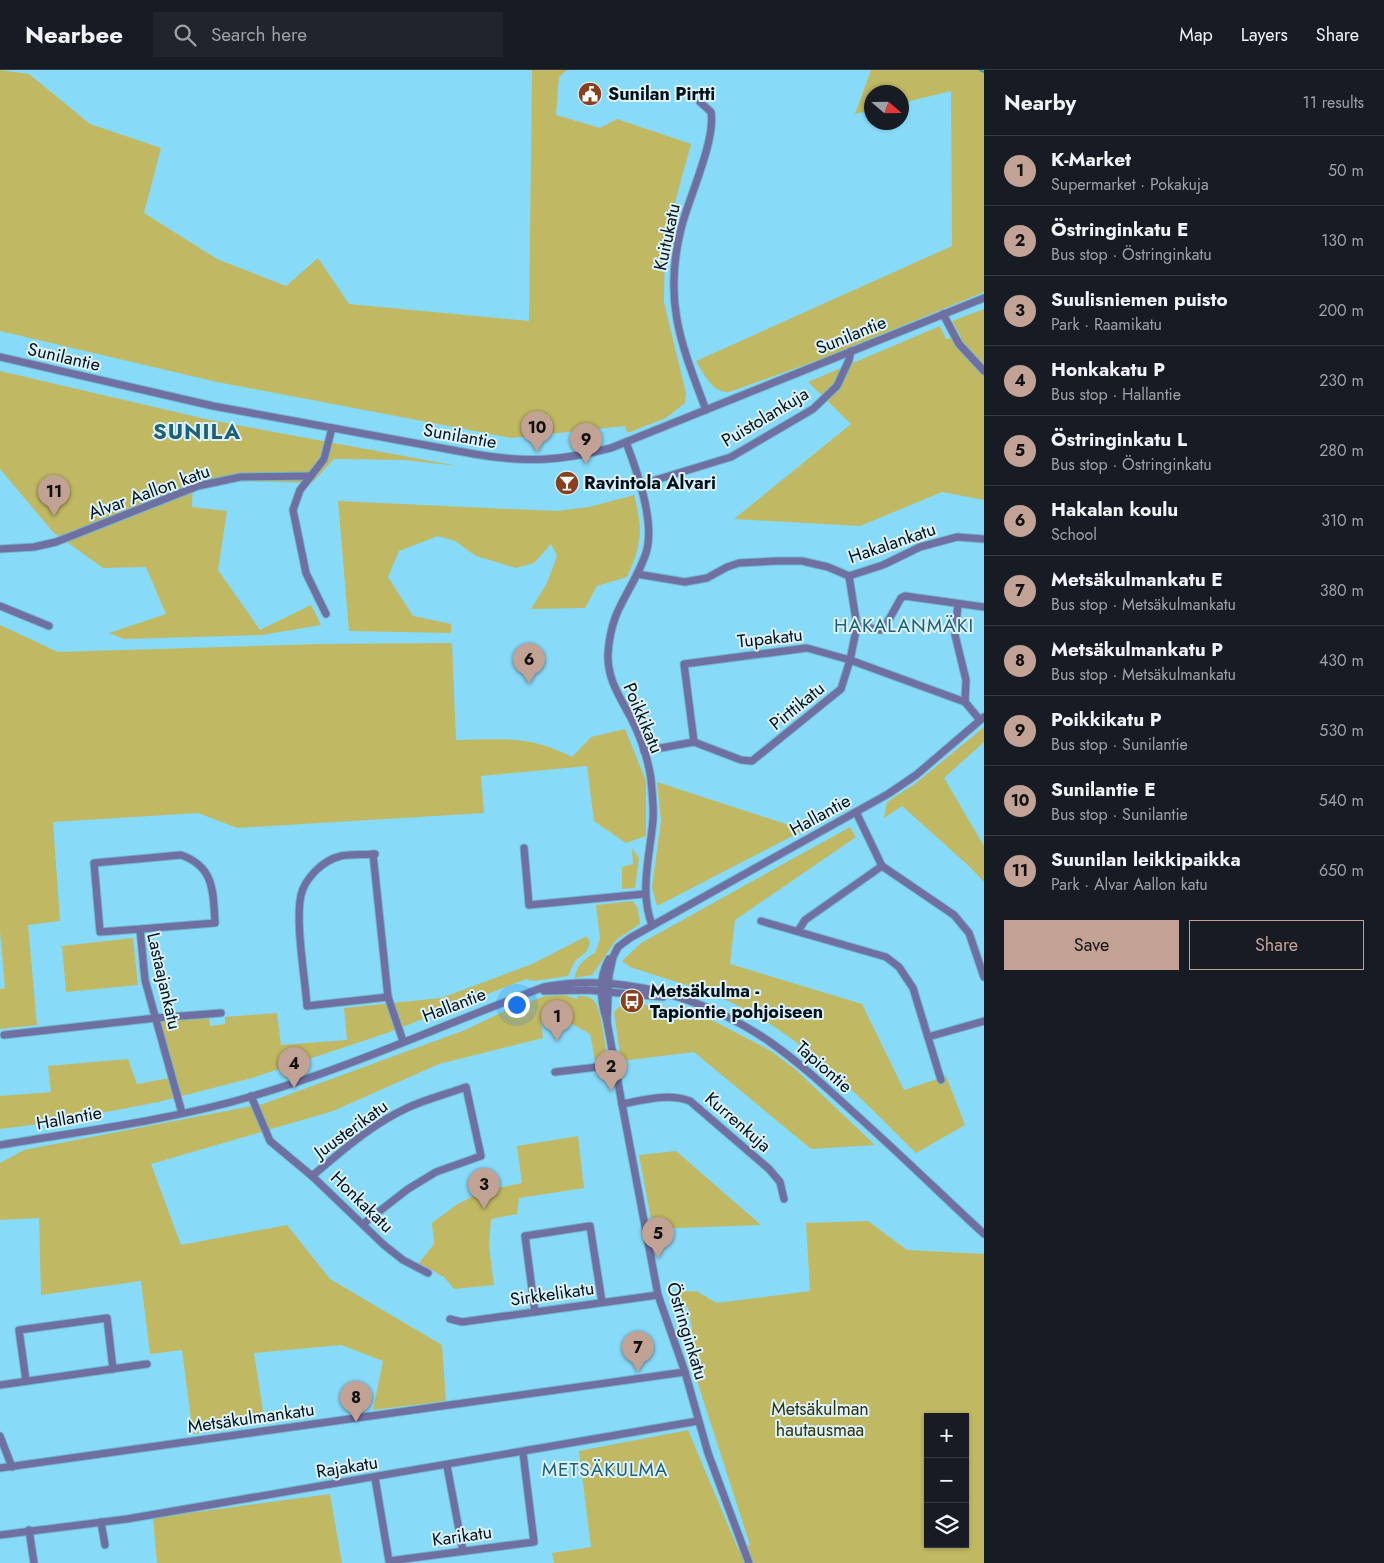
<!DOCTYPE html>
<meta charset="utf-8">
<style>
body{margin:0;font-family:Jost,sans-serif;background:#20242c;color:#f1f3f6}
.controls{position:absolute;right:15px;bottom:15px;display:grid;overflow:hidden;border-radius:0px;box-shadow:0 1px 4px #0004}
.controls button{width:45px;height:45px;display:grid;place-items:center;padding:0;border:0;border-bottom:1px solid #363941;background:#171b24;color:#f1f3f6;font:25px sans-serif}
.compass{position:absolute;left:864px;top:15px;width:45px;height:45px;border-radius:50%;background:#171b24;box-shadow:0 1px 4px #0004;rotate:110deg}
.you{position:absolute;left:516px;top:934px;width:18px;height:18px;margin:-12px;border:4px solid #fff;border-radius:50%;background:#1a73e8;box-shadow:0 0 0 8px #1a73e833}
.badge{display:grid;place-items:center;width:32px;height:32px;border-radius:50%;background:#c2a295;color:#111;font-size:16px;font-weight:700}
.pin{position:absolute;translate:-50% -41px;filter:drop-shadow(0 1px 2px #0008)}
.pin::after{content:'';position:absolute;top:26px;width:18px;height:15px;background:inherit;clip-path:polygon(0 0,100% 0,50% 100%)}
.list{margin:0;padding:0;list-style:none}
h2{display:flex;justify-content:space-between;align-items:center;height:65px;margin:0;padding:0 20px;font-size:21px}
h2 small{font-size:16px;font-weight:400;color:#9ea1a6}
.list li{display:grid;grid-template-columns:32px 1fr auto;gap:15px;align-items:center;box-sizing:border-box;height:70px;padding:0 20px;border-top:1px solid #363941}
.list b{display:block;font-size:19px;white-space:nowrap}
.list p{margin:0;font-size:16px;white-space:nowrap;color:#9ea1a6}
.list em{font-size:16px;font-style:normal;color:#9ea1a6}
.actions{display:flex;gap:10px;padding:15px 20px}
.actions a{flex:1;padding:11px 0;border:1px solid #c2a295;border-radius:0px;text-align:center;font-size:18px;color:#c2a295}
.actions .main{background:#c2a295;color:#111}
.icon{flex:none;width:28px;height:28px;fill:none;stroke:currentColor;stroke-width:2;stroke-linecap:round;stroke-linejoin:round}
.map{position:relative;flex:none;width:984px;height:1493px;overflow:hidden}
header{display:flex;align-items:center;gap:30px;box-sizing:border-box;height:70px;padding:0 25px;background:#171b24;border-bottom:1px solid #363941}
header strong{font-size:24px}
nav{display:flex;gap:28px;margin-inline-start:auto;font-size:18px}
.search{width:350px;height:45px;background:#20242c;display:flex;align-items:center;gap:12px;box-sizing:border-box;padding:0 18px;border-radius:0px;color:#9ea1a6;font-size:19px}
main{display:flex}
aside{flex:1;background:#171b24}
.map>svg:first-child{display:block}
.green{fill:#c1b863;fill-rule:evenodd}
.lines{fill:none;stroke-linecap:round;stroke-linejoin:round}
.stream{stroke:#269cc0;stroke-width:2}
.minor-casing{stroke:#70b6d0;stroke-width:9}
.minor{stroke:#6f6fa1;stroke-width:7}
.labels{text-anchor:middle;stroke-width:4;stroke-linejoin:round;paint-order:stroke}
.poi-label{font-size:18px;font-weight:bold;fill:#001018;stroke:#dbf2fb;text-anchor:start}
.street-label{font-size:18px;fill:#001018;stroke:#dbf2fb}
.park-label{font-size:18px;fill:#353109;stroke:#dbf2fb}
.neighbourhood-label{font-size:19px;letter-spacing:1px;fill:#1f6075;stroke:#dbf2fb}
.district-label{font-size:22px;font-weight:bold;letter-spacing:1px;fill:#1f6075;stroke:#dbf2fb}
</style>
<header>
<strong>Nearbee</strong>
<div class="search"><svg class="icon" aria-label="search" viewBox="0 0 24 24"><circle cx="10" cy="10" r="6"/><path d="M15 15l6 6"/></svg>Search here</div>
<nav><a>Map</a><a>Layers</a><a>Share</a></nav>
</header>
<main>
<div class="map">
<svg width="984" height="1493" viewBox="0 0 984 1493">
<rect width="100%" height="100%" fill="#88daf9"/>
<!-- green -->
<g class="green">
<path d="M 0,0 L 29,4 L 90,54 L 161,78 L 144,143 L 217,189 L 286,216 L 318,188 L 349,234 L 529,251 L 532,0 L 567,0 L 559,7 L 556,45 L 600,58 L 617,49 L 691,74 L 665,169 L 664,232 L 686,323 L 685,333 L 666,348 L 627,363 L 625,356 L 511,368 L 217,312 L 0,261 Z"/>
<path d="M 871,0 L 984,0 L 984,222 L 824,288 L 729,322 C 712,323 704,304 696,291 L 952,176 L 951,21 L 902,33 L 902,22 L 872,22 L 871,40 L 855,44 Z"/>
<path d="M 984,239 L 984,430 L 942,422 L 860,456 L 734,449 L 851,354 L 808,312 L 940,256 L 946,269 L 961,267 L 952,251 Z"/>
<path d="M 0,301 L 210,350 L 458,396 L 405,390 L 334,389 L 312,413 L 193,410 L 192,437 L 227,441 L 218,500 L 260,560 L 311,535 L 321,555 L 262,565 L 124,569 L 109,563 L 166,544 L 146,497 L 103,498 L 53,462 L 0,399 Z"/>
<path d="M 634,425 C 643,459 642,475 627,507 L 597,516 L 585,538 L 531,539 L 547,513 L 557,486 L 551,474 L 534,493 L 516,498 L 476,486 L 455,471 L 438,466 L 399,481 L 388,507 L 413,546 L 451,554 L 451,563 L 349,561 L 338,431 L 556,441 L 589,437 Z"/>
<path d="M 0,555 L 58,582 L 319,574 L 452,573 L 456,670 C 503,670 527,664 572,687 L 591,667 L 625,659 L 646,711 L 646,766 L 626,773 L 594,751 L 587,696 L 481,706 L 484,743 L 237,758 L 198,743 L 53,752 L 60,851 L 28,855 L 37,955 L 0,959 L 0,919 L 5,918 L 0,861 Z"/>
<path d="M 984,657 L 984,672 L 944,708 L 984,776 L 984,812 L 970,797 L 902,736 L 884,748 L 887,732 L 916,713 Z"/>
<path d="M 657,712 L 804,760 L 657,836 L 652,817 L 661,750 Z"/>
<path d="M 850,757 L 856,767 L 735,850 L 730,894 L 862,934 L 904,1020 L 946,1006 L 965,1055 L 916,1083 C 866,1034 816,980 754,944 C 716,922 672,911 630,897 L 622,891 L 641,873 Z"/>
<path d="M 632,778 L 639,788 L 635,818 L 622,819 L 622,797 L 633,794 Z"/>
<path d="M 633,831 L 638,839 L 640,854 L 616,870 L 592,905 L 575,908 C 576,895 585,889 595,883 L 600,869 L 596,835 Z"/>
<path d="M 587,866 L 590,873 L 587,881 L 575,891 L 568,906 L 534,911 L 526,909 L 387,963 L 252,1008 L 158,1032 L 55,1052 L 0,1059 L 0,1026 L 51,1022 L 48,996 L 128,989 L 137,1014 L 175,1007 L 160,951 L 209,948 L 210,956 L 225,954 L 225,947 L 277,943 L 281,975 L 347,970 L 344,938 L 441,928 L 532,894 Z"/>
<path d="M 133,868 L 138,915 L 66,922 L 62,876 Z"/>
<path d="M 565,925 L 577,929 L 578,926 C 583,926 589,926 593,930 C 602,938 605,976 607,988 L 595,990 L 590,964 L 561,948 L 541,951 L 543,968 L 439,994 L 333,1041 L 151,1094 L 181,1175 L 287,1155 L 330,1209 L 442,1275 L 446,1331 L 373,1340 L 383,1291 L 341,1275 L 254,1283 L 265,1354 L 193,1364 L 182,1280 L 150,1284 L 141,1211 L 41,1225 L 39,1148 L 0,1150 L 0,1093 L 24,1080 L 263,1034 L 465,960 L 507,940 L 545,926 Z"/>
<path d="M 623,933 L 679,938 L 702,945 L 771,981 L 796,1000 L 875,1075 L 811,1079 L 694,982 L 621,991 L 614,942 Z"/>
<path d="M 578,1066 L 584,1118 L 519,1128 L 517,1144 L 491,1149 L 489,1176 L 494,1215 L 454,1219 L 444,1207 L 419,1193 L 434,1174 L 432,1153 L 456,1135 L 483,1121 L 522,1113 L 517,1076 Z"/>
<path d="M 676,1081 L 761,1155 L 653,1159 L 639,1085 Z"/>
<path d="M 868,1151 L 907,1180 L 984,1184 L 984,1493 L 554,1493 L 552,1483 L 591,1477 L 579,1381 L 688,1360 L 738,1479 L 750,1475 L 699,1317 L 688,1273 L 687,1266 L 692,1259 L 688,1237 L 674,1237 L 671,1222 L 696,1221 L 717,1233 L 810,1221 L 806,1153 ZM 928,1347 L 965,1347 L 965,1474 L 928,1474 Z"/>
<path d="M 330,1424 L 342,1493 L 157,1493 L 153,1448 Z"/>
</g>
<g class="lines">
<!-- stream -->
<path class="stream" d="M 980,0 L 984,2"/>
<!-- minor casing -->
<g class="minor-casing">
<g id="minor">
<path d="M 700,32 L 711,42 C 716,71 688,129 681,159 C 663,231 681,274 706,340"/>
<path d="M 943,244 L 959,274 L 984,301"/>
<path d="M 0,287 L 213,336 L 474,384 C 525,393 562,391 611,378 L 984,228"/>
<path d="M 626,372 C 637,401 657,456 645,486 C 630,526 611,537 608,584 C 607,609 620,627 631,648 C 640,666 648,688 651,709 C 652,722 654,737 653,750 C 650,786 639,821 652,855"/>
<path d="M 639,415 L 731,387 L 813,339 L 837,316 L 849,290 L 851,281"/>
<path d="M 0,479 L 34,477 L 56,472 L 198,416 L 240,407 L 311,406"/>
<path d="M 637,504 L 685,512 L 707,508 L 727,497 L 739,493 L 777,491 L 802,491 L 828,497 L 849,506 L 883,495 L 920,477 L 957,467 L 984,469"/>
<path d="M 958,534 L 955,565 L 966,610 L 965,632"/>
<path d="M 0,536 L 49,556"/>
<path d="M 326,544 L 306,503 L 293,440 L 300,420 L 324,389 L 332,358"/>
<path d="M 857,556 L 881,560 L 887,553 L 901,528 L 905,526 L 984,537"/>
<path d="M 694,672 L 684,594 L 807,578 L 850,590 L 965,632 L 980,650"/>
<path d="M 694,672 L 741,690 L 752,691 L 841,619 L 850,590 L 857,556 L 849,506"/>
<path d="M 644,681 L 694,672"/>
<path d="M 856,742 L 882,796 L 954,845 L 969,863 L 984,907"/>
<path d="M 524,778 L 529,835 L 644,824"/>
<path d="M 373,784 L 388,927 L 403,971"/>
<path d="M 375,784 C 364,785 351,784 341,786 C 323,790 305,808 301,825 C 295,852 305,907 307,936 L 388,927"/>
<path d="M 761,851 L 886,887 L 899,897 L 913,918 L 941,1010"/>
<path d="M 140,859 L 215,853 C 213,822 215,797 181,785 L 94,793 L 100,862 L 140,859 L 145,910 L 182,1043"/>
<path d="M 798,861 L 805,850 L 882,796"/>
<path d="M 544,921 L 587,920 L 663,927"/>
<path d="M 607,951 C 600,930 598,909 609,889"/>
<path d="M 4,965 L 156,948 L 221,943"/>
<path d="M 928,967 L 984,951"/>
<path d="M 555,1002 L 615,995"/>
<path d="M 251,1026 L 270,1071 L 312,1106 L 384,1175 L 403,1190 L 428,1203"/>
<path d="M 622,1034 C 644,1030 668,1023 690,1031 L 769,1099 L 780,1112 L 784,1129"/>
<path d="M 0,1075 C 84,1061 171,1050 253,1026 C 352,997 447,953 544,917 C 621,902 706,928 770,972 C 803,995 832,1023 862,1050 C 903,1087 943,1126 984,1164"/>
<path d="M 312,1106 C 342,1081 372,1054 407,1038 C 426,1029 447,1024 466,1017 L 481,1086 L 436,1102 L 408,1119 L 363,1154"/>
<path d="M 535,1242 L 525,1166 L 590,1156 L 602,1232"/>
<path d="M 450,1249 L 462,1252 L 658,1225"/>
<path d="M 26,1311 L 19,1260 L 107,1248 L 113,1299"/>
<path d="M 0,1315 L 147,1294"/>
<path d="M 0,1366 L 12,1397"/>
<path d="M 447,1396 L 463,1481"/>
<path d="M 0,1398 L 685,1302"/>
<path d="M 375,1408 L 389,1491 L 534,1472 L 523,1383"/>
<path d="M 101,1452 L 105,1475"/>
<path d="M 29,1460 L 34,1493"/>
<path d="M 0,1465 L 127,1449 L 698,1351"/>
<path d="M 749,1493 L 708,1383 L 685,1302 L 658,1225 L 622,1034 L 607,952 L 609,905 L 613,887 L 618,877 L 630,868 L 888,724 L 916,705 L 984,647"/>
</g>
</g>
<!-- minor -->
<use href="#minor" class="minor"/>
</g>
<!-- icons -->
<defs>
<g id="civic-disc" transform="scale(1.25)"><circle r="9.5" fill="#88401f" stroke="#dbf2fb"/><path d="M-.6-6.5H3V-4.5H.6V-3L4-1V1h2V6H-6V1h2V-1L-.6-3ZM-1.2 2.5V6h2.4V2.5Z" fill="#fff"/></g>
<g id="bar-disc" transform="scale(1.25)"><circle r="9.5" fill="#88401f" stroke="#dbf2fb"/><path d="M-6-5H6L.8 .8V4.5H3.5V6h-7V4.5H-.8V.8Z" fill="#fff"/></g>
<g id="bus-disc" transform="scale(1.25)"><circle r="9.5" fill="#88401f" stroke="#dbf2fb"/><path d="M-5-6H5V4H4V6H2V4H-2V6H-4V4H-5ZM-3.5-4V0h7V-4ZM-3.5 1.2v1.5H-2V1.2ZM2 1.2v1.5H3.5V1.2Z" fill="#fff"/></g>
</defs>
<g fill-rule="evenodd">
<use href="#civic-disc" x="590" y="24"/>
<use href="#bar-disc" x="567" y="413"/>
<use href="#bus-disc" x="632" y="931"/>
</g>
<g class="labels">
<!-- poi labels -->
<g class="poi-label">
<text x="608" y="30">Sunilan Pirtti</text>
<text x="584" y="419">Ravintola Alvari</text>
<text x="650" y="927">Metsäkulma -<tspan x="650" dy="21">Tapiontie pohjoiseen</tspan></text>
</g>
<!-- street labels -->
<g class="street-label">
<text transform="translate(667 167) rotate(-78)" y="6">Kuitukatu</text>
<text transform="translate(851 265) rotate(-22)" y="6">Sunilantie</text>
<text transform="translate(64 287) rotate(13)" y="6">Sunilantie</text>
<text transform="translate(765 347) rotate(-31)" y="6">Puistolankuja</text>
<text transform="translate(460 366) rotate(10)" y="6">Sunilantie</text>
<text transform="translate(149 422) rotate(-20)" y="6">Alvar Aallon katu</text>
<text transform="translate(892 473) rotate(-19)" y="6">Hakalankatu</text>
<text transform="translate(770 568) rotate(-6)" y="6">Tupakatu</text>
<text transform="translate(797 636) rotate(-39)" y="6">Pirttikatu</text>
<text transform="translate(643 648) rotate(67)" y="6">Poikkikatu</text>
<text transform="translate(820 745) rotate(-29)" y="6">Hallantie</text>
<text transform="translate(164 911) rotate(77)" y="6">Lastaajankatu</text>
<text transform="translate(454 935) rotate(-21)" y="6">Hallantie</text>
<text transform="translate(824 997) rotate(41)" y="6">Tapiontie</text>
<text transform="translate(69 1048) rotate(-10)" y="6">Hallantie</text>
<text transform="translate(738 1052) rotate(41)" y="6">Kurrenkuja</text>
<text transform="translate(351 1059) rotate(-36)" y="6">Juusterikatu</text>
<text transform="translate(362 1132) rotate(44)" y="6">Honkakatu</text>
<text transform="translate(552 1224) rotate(-8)" y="6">Sirkkelikatu</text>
<text transform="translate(687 1261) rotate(73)" y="6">Östringinkatu</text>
<text transform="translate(251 1348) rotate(-8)" y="6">Metsäkulmankatu</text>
<text transform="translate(347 1397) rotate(-9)" y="6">Rajakatu</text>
<text transform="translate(462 1466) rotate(-8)" y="6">Karikatu</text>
</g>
<!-- park labels -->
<g class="park-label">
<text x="820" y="1345">Metsäkulman<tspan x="820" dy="21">hautausmaa</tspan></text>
</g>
<!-- neighbourhood labels -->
<g class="neighbourhood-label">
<text x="904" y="562">HAKALANMÄKI</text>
<text x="605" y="1406">METSÄKULMA</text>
</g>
<!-- district labels -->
<g class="district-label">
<text x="197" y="369">SUNILA</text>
</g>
</g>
</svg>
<div class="controls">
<button>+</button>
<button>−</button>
<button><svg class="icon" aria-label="layers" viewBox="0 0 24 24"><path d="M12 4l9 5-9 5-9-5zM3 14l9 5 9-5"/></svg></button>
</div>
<svg class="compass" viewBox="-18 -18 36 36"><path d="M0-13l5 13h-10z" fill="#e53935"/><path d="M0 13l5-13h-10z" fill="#9ea1a6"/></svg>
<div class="you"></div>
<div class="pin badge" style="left:557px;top:971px">1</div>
<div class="pin badge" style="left:611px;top:1021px">2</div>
<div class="pin badge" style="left:484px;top:1139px">3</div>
<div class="pin badge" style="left:294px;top:1018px">4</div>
<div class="pin badge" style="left:658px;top:1188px">5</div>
<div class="pin badge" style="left:529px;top:614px">6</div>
<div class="pin badge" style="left:638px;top:1302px">7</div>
<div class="pin badge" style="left:356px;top:1352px">8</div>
<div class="pin badge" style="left:586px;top:394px">9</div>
<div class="pin badge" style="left:537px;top:382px">10</div>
<div class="pin badge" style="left:54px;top:446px">11</div>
</div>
<aside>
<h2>Nearby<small>11 results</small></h2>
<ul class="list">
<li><span class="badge">1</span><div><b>K-Market</b><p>Supermarket · Pokakuja</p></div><em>50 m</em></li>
<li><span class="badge">2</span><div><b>Östringinkatu E</b><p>Bus stop · Östringinkatu</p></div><em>130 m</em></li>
<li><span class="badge">3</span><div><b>Suulisniemen puisto</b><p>Park · Raamikatu</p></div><em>200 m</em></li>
<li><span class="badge">4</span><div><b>Honkakatu P</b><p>Bus stop · Hallantie</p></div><em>230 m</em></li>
<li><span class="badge">5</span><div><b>Östringinkatu L</b><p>Bus stop · Östringinkatu</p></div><em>280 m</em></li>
<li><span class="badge">6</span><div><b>Hakalan koulu</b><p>School</p></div><em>310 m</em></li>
<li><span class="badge">7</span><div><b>Metsäkulmankatu E</b><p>Bus stop · Metsäkulmankatu</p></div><em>380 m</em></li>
<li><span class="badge">8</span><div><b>Metsäkulmankatu P</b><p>Bus stop · Metsäkulmankatu</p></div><em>430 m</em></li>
<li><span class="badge">9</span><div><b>Poikkikatu P</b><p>Bus stop · Sunilantie</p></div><em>530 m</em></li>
<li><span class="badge">10</span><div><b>Sunilantie E</b><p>Bus stop · Sunilantie</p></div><em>540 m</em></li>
<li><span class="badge">11</span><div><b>Suunilan leikkipaikka</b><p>Park · Alvar Aallon katu</p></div><em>650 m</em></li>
</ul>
<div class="actions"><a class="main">Save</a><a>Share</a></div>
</aside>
</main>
